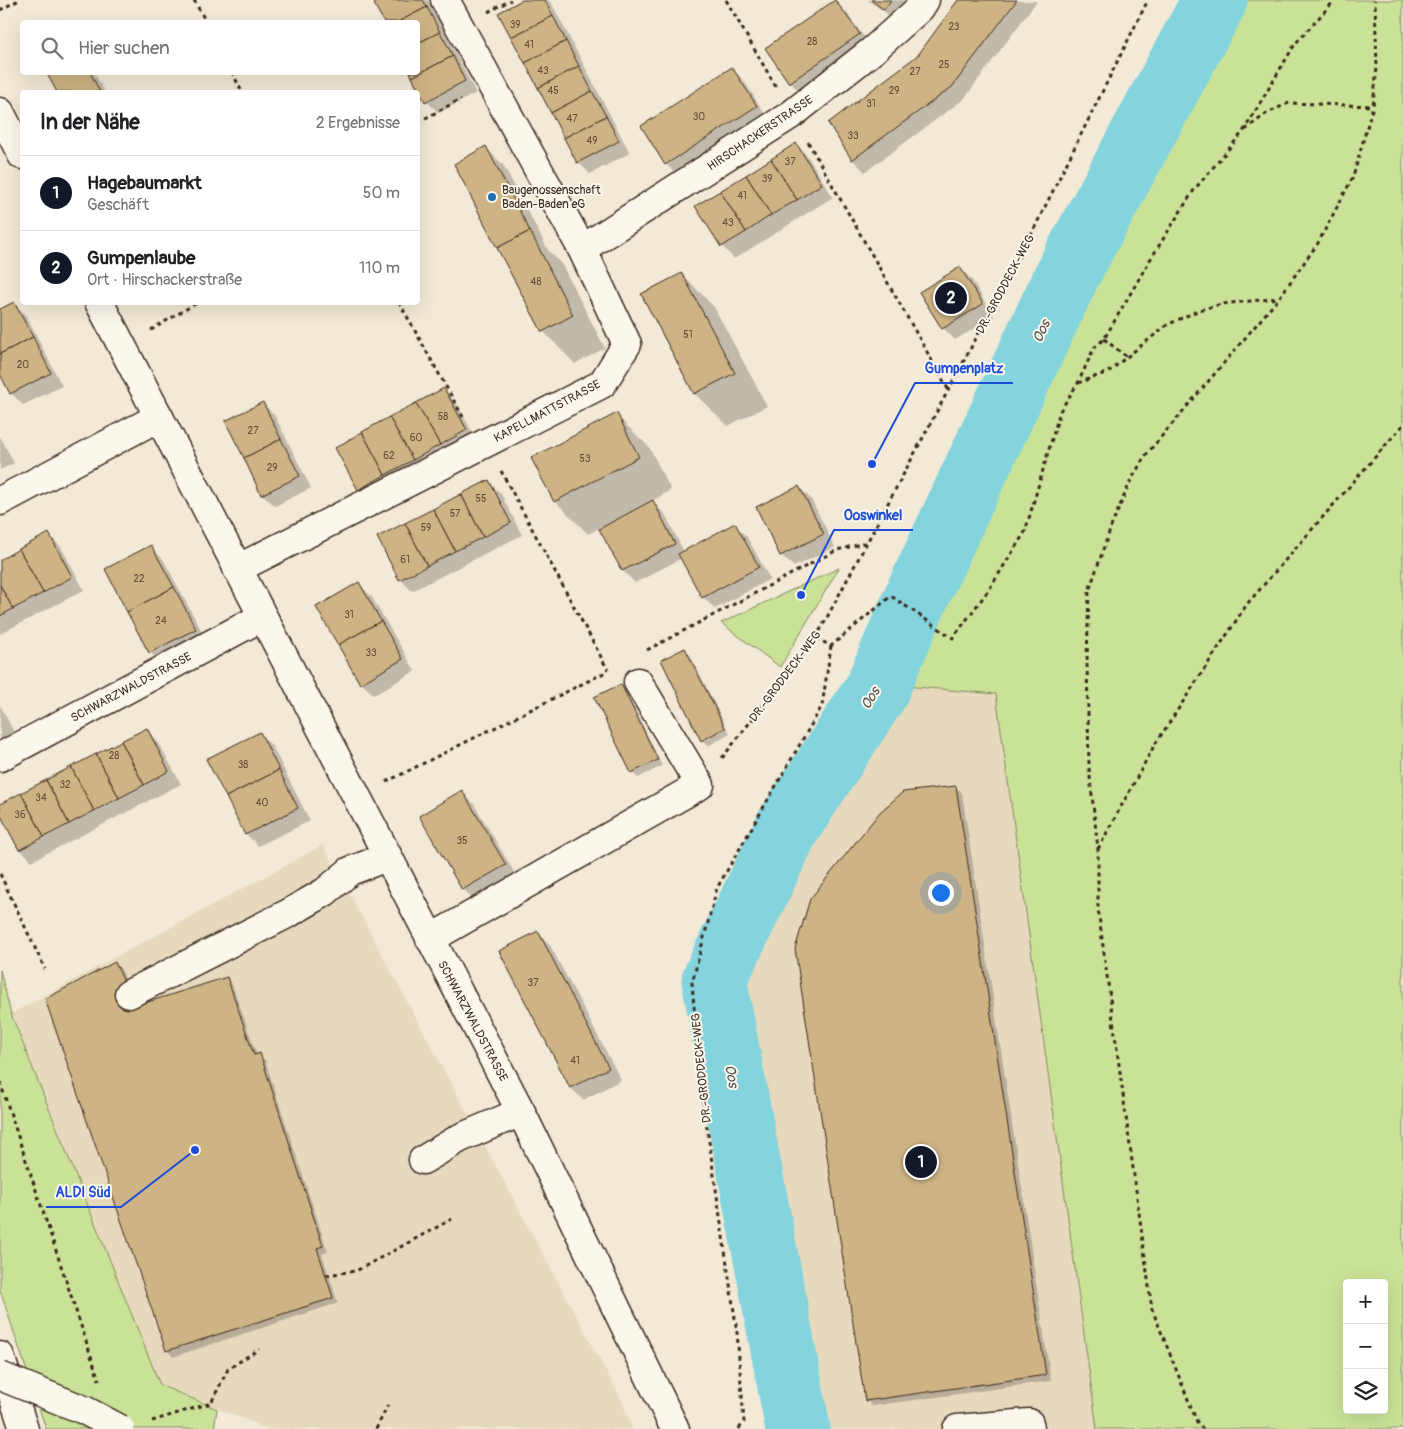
<!DOCTYPE html>
<html lang="de">
<meta charset="utf-8">
<style>
body{margin:0;font-family:Pangolin,sans-serif;background:#f2f2f2;color:#202124}
.controls{position:absolute;right:15px;bottom:15px;display:grid;overflow:hidden;border-radius:5px;box-shadow:0 5px 20px #0002}
.controls button{width:45px;height:45px;display:grid;place-items:center;padding:0;border:0;border-bottom:1px solid #e0e0e0;background:#fff;color:#202124;font:25px sans-serif}
.you{position:absolute;left:940px;top:892px;width:18px;height:18px;margin:-12px;border:4px solid #fff;border-radius:50%;background:#1a73e8;box-shadow:0 0 0 8px #1a73e833}
.badge{display:grid;place-items:center;width:32px;height:32px;border-radius:50%;background:#111827;color:#fff;font-size:16px;font-weight:700}
.pin{position:absolute;translate:-50% -50%;border:2px solid #fff;box-shadow:0 1px 5px #0006}
.list{margin:0;padding:0;list-style:none}
h2{display:flex;justify-content:space-between;align-items:center;height:65px;margin:0;padding:0 20px;font-size:21px}
h2 small{font-size:16px;font-weight:400;color:#757577}
.list li{display:grid;grid-template-columns:32px 1fr auto;gap:15px;align-items:center;box-sizing:border-box;height:75px;padding:0 20px;border-top:1px solid #e0e0e0}
.list b{display:block;font-size:19px;white-space:nowrap}
.list p{margin:0;font-size:16px;white-space:nowrap;color:#757577}
.list em{font-size:16px;font-style:normal;color:#757577}
.icon{flex:none;width:28px;height:28px;fill:none;stroke:currentColor;stroke-width:2;stroke-linecap:round;stroke-linejoin:round}
.map{position:relative;flex:none;width:1403px;height:1429px;overflow:hidden}
.search{position:absolute;background:#fff;box-shadow:0 5px 20px #0002;left:20px;top:20px;width:400px;height:55px;display:flex;align-items:center;gap:12px;box-sizing:border-box;padding:0 18px;border-radius:5px;color:#757577;font-size:19px}
.panel{position:absolute;background:#fff;box-shadow:0 5px 20px #0002;left:20px;top:90px;width:400px;height:215px;border-radius:5px}
.map>svg:first-child{display:block}
.built{fill:#e7d9be}
.green{fill:#cae297;stroke:#82865a;fill-rule:evenodd}
.shadow{fill:#0003}
.lines{fill:none;stroke-linecap:round;stroke-linejoin:round}
.river{stroke:#83d4dd;stroke-width:65}
.building{fill:#ceb384;stroke:#3b2a1e}
.minor-casing{stroke:#3b2a1e;stroke-width:31}
.major-casing{stroke:#3b2a1e;stroke-width:31}
.path{stroke:#3b2a1e;stroke-width:3;stroke-dasharray:4 4;stroke-linecap:butt}
.minor{stroke:#fbf7ec;stroke-width:28}
.major{stroke:#fbf7ec;stroke-width:28}
.minor-bridge-casing{stroke:#3b2a1e;stroke-width:31;stroke-linecap:butt}
.minor-bridge{stroke:#fbf7ec;stroke-width:28}
.poi-dot{fill:#1f6fb2;stroke:#fbf7ec;stroke-width:2}
.labels{text-anchor:middle;stroke-width:4;stroke-linejoin:round;paint-order:stroke}
.number-label{font-size:10px;fill:#604c38}
.street-label{font-size:12px;fill:#3b2a1e;stroke:#fbf7ec}
.poi-label{font-size:12px;fill:#3b2a1e;stroke:#fbf7ec;text-anchor:start}
.water-label{font-size:14px;font-style:italic;fill:#4d544e;stroke:#fbf7ec}
.leader{fill:none;stroke:#1d4ed8;stroke-width:2}
.callout-dot{fill:#1d4ed8;stroke:#fbf7ec;stroke-width:2}
.callout-label{font-size:14px;text-anchor:middle;font-weight:bold;fill:#1d4ed8;stroke:#fbf7ec;stroke-width:4;stroke-linejoin:round;paint-order:stroke}
</style>
<div class="map">
<svg width="1403" height="1429" viewBox="0 0 1403 1429">
<rect width="100%" height="100%" fill="#f2e9d7"/>
<filter id="ink" filterUnits="userSpaceOnUse"><feTurbulence type="fractalNoise" baseFrequency=".02" numOctaves="2"/><feDisplacementMap in="SourceGraphic" scale="10" xChannelSelector="R" yChannelSelector="G"/><feConvolveMatrix kernelMatrix="1 2 1 2 8 2 1 2 1" color-interpolation-filters="sRGB"/></filter>
<g filter="url(#ink)">
<!-- built -->
<g class="built">
<path d="M 893,685 L 996,693 L 1097,1429 L 811,1429 L 731,974 Z"/>
<path d="M 323,845 L 622,1401 L 633,1429 L 268,1429 L 160,1385 L 11,1014 Z"/>
</g>
<!-- green -->
<g class="green">
<path d="M 1246,0 L 1403,0 L 1403,1429 L 1097,1429 L 996,694 L 893,685 L 1125,189 L 1232,15 ZM 1347,1283 L 1384,1283 L 1384,1410 L 1347,1410 Z"/>
<path d="M 839,568 L 780,667 L 721,623 Z"/>
<path d="M 0,970 L 11,1014 L 160,1385 L 217,1409 L 214,1429 L 46,1429 L 0,1290 Z"/>
</g>
<!-- shadow -->
<g class="shadow">
<path d="M 374,0 L 428,0 L 476,93 L 439,113 L 426,101 L 418,72 L 418,22 L 386,22 Z"/>
<path d="M 525,0 L 548,0 L 552,4 L 630,153 L 590,174 L 578,162 Z"/>
<path d="M 868,0 L 912,0 L 897,21 Z"/>
<path d="M 960,0 L 1037,1 L 964,99 L 865,172 L 853,160 L 829,123 L 919,55 Z"/>
<path d="M 835,1 L 847,13 L 871,47 L 802,94 L 790,82 Z"/>
<path d="M 60,19 L 64,22 L 52,22 Z"/>
<path d="M 732,69 L 744,81 L 768,119 L 678,176 L 666,164 Z"/>
<path d="M 48,72 L 94,72 L 105,92 L 58,92 Z"/>
<path d="M 796,144 L 808,157 L 833,197 L 734,259 L 722,246 Z"/>
<path d="M 486,148 L 504,166 L 548,250 L 562,265 L 605,348 L 575,364 L 543,331 Z"/>
<path d="M 960,268 L 972,280 L 994,317 L 955,340 L 943,328 Z"/>
<path d="M 682,274 L 714,307 L 767,406 L 728,426 L 695,394 L 643,295 Z"/>
<path d="M 14,303 L 26,315 L 62,386 L 23,405 L 11,393 L 0,372 L 0,311 Z"/>
<path d="M 443,389 L 456,402 L 478,443 L 371,502 L 359,489 L 336,448 Z"/>
<path d="M 263,404 L 275,416 L 311,488 L 275,506 L 262,494 Z"/>
<path d="M 616,415 L 649,447 L 671,490 L 652,501 L 665,514 L 684,552 L 735,525 L 747,537 L 770,579 L 715,609 L 703,597 L 682,558 L 635,583 L 623,571 L 600,528 L 588,534 L 555,501 L 533,459 Z"/>
<path d="M 0,436 L 14,463 L 0,470 Z"/>
<path d="M 489,482 L 501,494 L 522,535 L 412,591 L 400,579 Z"/>
<path d="M 799,487 L 811,499 L 835,547 L 794,567 L 781,555 L 758,507 Z"/>
<path d="M 49,535 L 61,547 L 84,590 L 0,634 L 0,561 Z"/>
<path d="M 151,547 L 163,559 L 207,641 L 162,665 L 150,652 L 107,570 Z"/>
<path d="M 359,584 L 371,596 L 415,671 L 374,695 L 361,683 Z"/>
<path d="M 685,650 L 690,655 L 730,734 L 708,746 L 702,740 Z"/>
<path d="M 621,686 L 627,691 L 662,766 L 638,778 L 632,772 Z"/>
<path d="M 0,705 L 15,734 L 0,742 Z"/>
<path d="M 146,729 L 158,742 L 181,784 L 32,861 L 20,849 L 0,811 L 0,805 Z"/>
<path d="M 260,734 L 272,746 L 310,821 L 258,846 L 246,834 Z"/>
<path d="M 956,787 L 962,793 L 1051,1381 L 872,1406 L 866,1400 Z"/>
<path d="M 462,792 L 474,804 L 517,877 L 475,901 L 463,889 Z"/>
<path d="M 538,933 L 550,945 L 621,1080 L 583,1100 L 571,1088 L 500,952 Z"/>
<path d="M 115,963 L 121,969 L 137,1006 L 226,978 L 232,984 L 257,1055 L 259,1055 L 265,1060 L 328,1252 L 322,1254 L 338,1303 L 173,1357 L 168,1351 L 47,999 Z"/>
</g>
<g class="lines">
<!-- river -->
<path class="river" d="M 798,1429 L 714,980 L 787,828 L 876,691 L 916,598 L 1069,271 L 1215,0"/>
</g>
<!-- building -->
<g class="building">
<path d="M 381,0 L 423,0 L 427,7 L 398,22 L 384,22 L 374,4 Z"/>
<path d="M 522,0 L 545,0 L 553,16 L 511,37 L 498,13 Z"/>
<path d="M 835,0 L 860,34 L 789,83 L 765,48 Z"/>
<path d="M 871,0 L 891,0 L 884,10 Z"/>
<path d="M 958,0 L 1017,0 L 952,87 L 852,160 L 828,123 L 918,55 Z"/>
<path d="M 427,7 L 440,32 L 418,43 L 418,22 L 398,22 Z"/>
<path d="M 553,16 L 566,41 L 525,63 L 511,37 Z"/>
<path d="M 440,32 L 453,56 L 412,77 L 410,72 L 418,72 L 418,43 Z"/>
<path d="M 566,41 L 579,66 L 538,88 L 525,63 Z"/>
<path d="M 453,56 L 465,81 L 425,102 L 412,77 Z"/>
<path d="M 579,66 L 592,91 L 551,113 L 538,88 Z"/>
<path d="M 732,67 L 757,106 L 665,165 L 641,126 Z"/>
<path d="M 46,72 L 90,72 L 100,92 L 57,92 Z"/>
<path d="M 592,91 L 606,116 L 564,138 L 551,113 Z"/>
<path d="M 606,116 L 619,141 L 577,163 L 564,138 Z"/>
<path d="M 796,143 L 822,184 L 797,200 L 771,159 Z"/>
<path d="M 486,146 L 530,231 L 497,248 L 454,164 Z"/>
<path d="M 771,159 L 797,200 L 771,215 L 746,175 Z"/>
<path d="M 746,175 L 771,215 L 746,232 L 720,191 Z"/>
<path d="M 720,191 L 746,232 L 721,247 L 695,206 Z"/>
<path d="M 530,231 L 573,315 L 542,332 L 497,248 Z"/>
<path d="M 960,267 L 983,304 L 942,329 L 919,292 Z"/>
<path d="M 682,273 L 735,373 L 694,394 L 641,294 Z"/>
<path d="M 14,302 L 33,337 L 0,354 L 0,309 Z"/>
<path d="M 33,337 L 51,373 L 10,394 L 0,374 L 0,354 Z"/>
<path d="M 444,388 L 467,430 L 440,445 L 416,403 Z"/>
<path d="M 263,402 L 281,439 L 244,458 L 225,421 Z"/>
<path d="M 416,403 L 440,445 L 413,460 L 389,417 Z"/>
<path d="M 617,413 L 639,457 L 554,502 L 531,458 Z"/>
<path d="M 389,417 L 413,460 L 385,475 L 362,432 Z"/>
<path d="M 362,432 L 385,475 L 358,490 L 335,448 Z"/>
<path d="M 281,439 L 300,476 L 261,495 L 244,458 Z"/>
<path d="M 489,480 L 511,523 L 483,537 L 461,494 Z"/>
<path d="M 799,486 L 824,534 L 780,556 L 756,507 Z"/>
<path d="M 461,494 L 483,537 L 455,551 L 433,509 Z"/>
<path d="M 653,500 L 675,544 L 622,571 L 599,529 Z"/>
<path d="M 433,509 L 455,551 L 427,566 L 405,523 Z"/>
<path d="M 405,523 L 427,566 L 399,580 L 377,537 Z"/>
<path d="M 735,523 L 759,567 L 702,598 L 678,554 Z"/>
<path d="M 49,533 L 72,577 L 43,593 L 19,549 Z"/>
<path d="M 151,545 L 174,587 L 127,612 L 105,569 Z"/>
<path d="M 19,549 L 43,593 L 13,609 L 0,585 L 0,560 Z"/>
<path d="M 359,582 L 381,621 L 338,645 L 316,607 Z"/>
<path d="M 0,585 L 13,609 L 0,616 Z"/>
<path d="M 174,587 L 196,629 L 149,653 L 127,612 Z"/>
<path d="M 381,621 L 403,659 L 360,684 L 338,645 Z"/>
<path d="M 685,648 L 725,728 L 701,741 L 661,660 Z"/>
<path d="M 621,684 L 658,760 L 631,773 L 594,697 Z"/>
<path d="M 147,728 L 169,771 L 144,785 L 121,741 Z"/>
<path d="M 260,732 L 279,770 L 226,797 L 206,759 Z"/>
<path d="M 121,741 L 144,785 L 119,798 L 96,754 Z"/>
<path d="M 96,754 L 119,798 L 94,811 L 71,767 Z"/>
<path d="M 71,767 L 94,811 L 69,824 L 46,780 Z"/>
<path d="M 279,770 L 298,808 L 245,835 L 226,797 Z"/>
<path d="M 46,780 L 69,824 L 44,837 L 21,793 Z"/>
<path d="M 956,786 L 1046,1375 L 865,1401 L 795,949 L 810,899 L 880,812 L 903,792 Z"/>
<path d="M 462,790 L 506,865 L 462,890 L 419,816 Z"/>
<path d="M 21,793 L 44,837 L 19,850 L 0,814 L 0,804 Z"/>
<path d="M 538,931 L 609,1068 L 570,1088 L 499,951 Z"/>
<path d="M 115,962 L 135,1006 L 227,977 L 254,1055 L 260,1053 L 323,1246 L 317,1248 L 333,1298 L 166,1351 L 45,999 Z"/>
</g>
<g class="lines">
<!-- minor casing -->
<g class="minor-casing">
<g id="minor">
<path d="M 0,112 L 22,155"/>
<path d="M 582,249 L 792,114 L 872,51 L 920,8 L 925,0"/>
<path d="M 99,302 L 521,1112 L 675,1429"/>
<path d="M 0,501 L 159,417"/>
<path d="M 237,569 L 602,384 L 627,344 L 582,249 L 445,0"/>
<path d="M 0,757 L 262,617"/>
<path d="M 430,939 L 700,785 L 638,682"/>
<path d="M 129,994 L 289,913 L 325,892 L 350,871 L 387,857"/>
<path d="M 423,1160 L 460,1138 L 521,1112"/>
<path d="M 957,1429 L 1029,1423 L 1030,1429"/>
</g>
</g>
<!-- major casing -->
<g class="major-casing">
<path id="major" d="M 0,1356 L 24,1429"/>
</g>
<!-- path -->
<g class="path">
<path d="M 194,0 L 206,22"/>
<path d="M 726,0 L 776,87"/>
<path d="M 0,10 L 19,0"/>
<path d="M 488,12 L 511,0"/>
<path d="M 232,72 L 242,92"/>
<path d="M 418,122 L 461,99"/>
<path d="M 1245,130 L 1267,113 L 1289,103 L 1373,106"/>
<path d="M 808,142 L 948,389"/>
<path d="M 399,302 L 463,417"/>
<path d="M 151,330 L 198,302"/>
<path d="M 1104,339 L 1128,358"/>
<path d="M 1078,383 L 1108,372 L 1167,325 L 1199,310 L 1222,304 L 1279,298"/>
<path d="M 501,471 L 608,670"/>
<path d="M 816,638 L 831,646 L 891,596 L 953,638 L 990,588 L 1025,532 L 1060,411 L 1078,383 L 1094,348 L 1104,339 L 1150,260 L 1194,190 L 1243,132 L 1295,44 L 1335,0"/>
<path d="M 647,650 L 837,550 L 868,542"/>
<path d="M 722,758 L 816,638 L 1029,239 L 1148,0"/>
<path d="M 386,782 L 606,672"/>
<path d="M 1098,849 L 1154,746 L 1247,604 L 1403,425"/>
<path d="M 0,874 L 45,969"/>
<path d="M 0,1082 L 99,1380"/>
<path d="M 326,1275 L 356,1271 L 452,1219"/>
<path d="M 152,1421 L 211,1403 L 228,1369 L 259,1349"/>
<path d="M 376,1429 L 388,1405"/>
<path d="M 739,1429 L 744,1422 L 737,1332 L 701,1087 L 692,983 L 717,888 L 822,706 L 831,646"/>
<path d="M 1203,1429 L 1197,1422 L 1152,1309 L 1098,909 L 1098,849 L 1089,768 L 1087,660 L 1089,591 L 1111,527 L 1130,482 L 1145,456 L 1279,298 L 1318,243 L 1353,177 L 1373,106 L 1377,67 L 1375,0"/>
</g>
<!-- minor -->
<use href="#minor" class="minor"/>
<!-- major -->
<use href="#major" class="major"/>
<!-- minor-bridge casing -->
<g class="minor-bridge-casing">
<path id="minor-bridge" d="M 0,1376 L 84,1410 L 120,1429"/>
</g>
<!-- minor-bridge -->
<use href="#minor-bridge" class="minor-bridge"/>
</g>
</g>
<!-- markers -->
<circle class="poi-dot" cx="492" cy="197" r="5"/>
<g class="labels">
<!-- number labels -->
<g class="number-label">
<text x="515" y="28">39</text>
<text x="954" y="30">23</text>
<text x="812" y="45">28</text>
<text x="529" y="48">41</text>
<text x="944" y="68">25</text>
<text x="543" y="74">43</text>
<text x="915" y="75">27</text>
<text x="553" y="94">45</text>
<text x="894" y="94">29</text>
<text x="871" y="107">31</text>
<text x="699" y="120">30</text>
<text x="572" y="122">47</text>
<text x="853" y="139">33</text>
<text x="592" y="144">49</text>
<text x="790" y="165">37</text>
<text x="767" y="182">39</text>
<text x="742" y="199">41</text>
<text x="728" y="226">43</text>
<text x="536" y="285">48</text>
<text x="688" y="338">51</text>
<text x="23" y="368">20</text>
<text x="443" y="420">58</text>
<text x="253" y="434">27</text>
<text x="416" y="441">60</text>
<text x="389" y="459">62</text>
<text x="585" y="462">53</text>
<text x="272" y="471">29</text>
<text x="481" y="502">55</text>
<text x="455" y="517">57</text>
<text x="426" y="531">59</text>
<text x="405" y="563">61</text>
<text x="139" y="582">22</text>
<text x="349" y="618">31</text>
<text x="161" y="624">24</text>
<text x="371" y="656">33</text>
<text x="114" y="759">28</text>
<text x="243" y="768">38</text>
<text x="65" y="788">32</text>
<text x="41" y="801">34</text>
<text x="262" y="806">40</text>
<text x="20" y="818">36</text>
<text x="462" y="844">35</text>
<text x="533" y="986">37</text>
<text x="575" y="1064">41</text>
</g>
<!-- street labels -->
<g class="street-label">
<text transform="translate(760 133) rotate(-34)" y="4">HIRSCHACKERSTRASSE</text>
<text transform="translate(1005 284) rotate(-62)" y="4">DR.-GRODDECK-WEG</text>
<text transform="translate(547 411) rotate(-28)" y="4">KAPELLMATTSTRASSE</text>
<text transform="translate(785 676) rotate(-53)" y="4">DR.-GRODDECK-WEG</text>
<text transform="translate(131 687) rotate(-28)" y="4">SCHWARZWALDSTRASSE</text>
<text transform="translate(473 1021) rotate(62)" y="4">SCHWARZWALDSTRASSE</text>
<text transform="translate(701 1068) rotate(-96)" y="4">DR.-GRODDECK-WEG</text>
</g>
<!-- poi labels -->
<g class="poi-label">
<text x="502" y="194">Baugenossenschaft<tspan x="502" dy="14">Baden-Baden eG</tspan></text>
</g>
<!-- water labels -->
<g class="water-label">
<text transform="translate(1041 331) rotate(-65)" y="5">Oos</text>
<text transform="translate(870 698) rotate(-59)" y="5">Oos</text>
<text transform="translate(732 1076) rotate(79)" y="5">Oos</text>
</g>
</g>
<!-- callouts -->
<path class="leader" d="M872 464L915 383H1013M801 595L834 530H913M195 1150L121 1207H46"/>
<g class="callout-dot">
<circle cx="872" cy="464" r="5"/>
<circle cx="801" cy="595" r="5"/>
<circle cx="195" cy="1150" r="5"/>
</g>
<g class="callout-label">
<text x="964" y="373">Gumpenplatz</text>
<text x="873" y="520">Ooswinkel</text>
<text x="83" y="1197">ALDI Süd</text>
</g>
</svg>
<div class="controls">
<button>+</button>
<button>−</button>
<button><svg class="icon" aria-label="layers" viewBox="0 0 24 24"><path d="M12 4l9 5-9 5-9-5zM3 14l9 5 9-5"/></svg></button>
</div>
<div class="you"></div>
<div class="pin badge" style="left:921px;top:1162px">1</div>
<div class="pin badge" style="left:951px;top:298px">2</div>
<div class="search"><svg class="icon" aria-label="search" viewBox="0 0 24 24"><circle cx="10" cy="10" r="6"/><path d="M15 15l6 6"/></svg>Hier suchen</div>
<section class="panel">
<h2>In der Nähe<small>2 Ergebnisse</small></h2>
<ul class="list">
<li><span class="badge">1</span><div><b>Hagebaumarkt</b><p>Geschäft</p></div><em>50 m</em></li>
<li><span class="badge">2</span><div><b>Gumpenlaube</b><p>Ort · Hirschackerstraße</p></div><em>110 m</em></li>
</ul>
</section>
</div>
